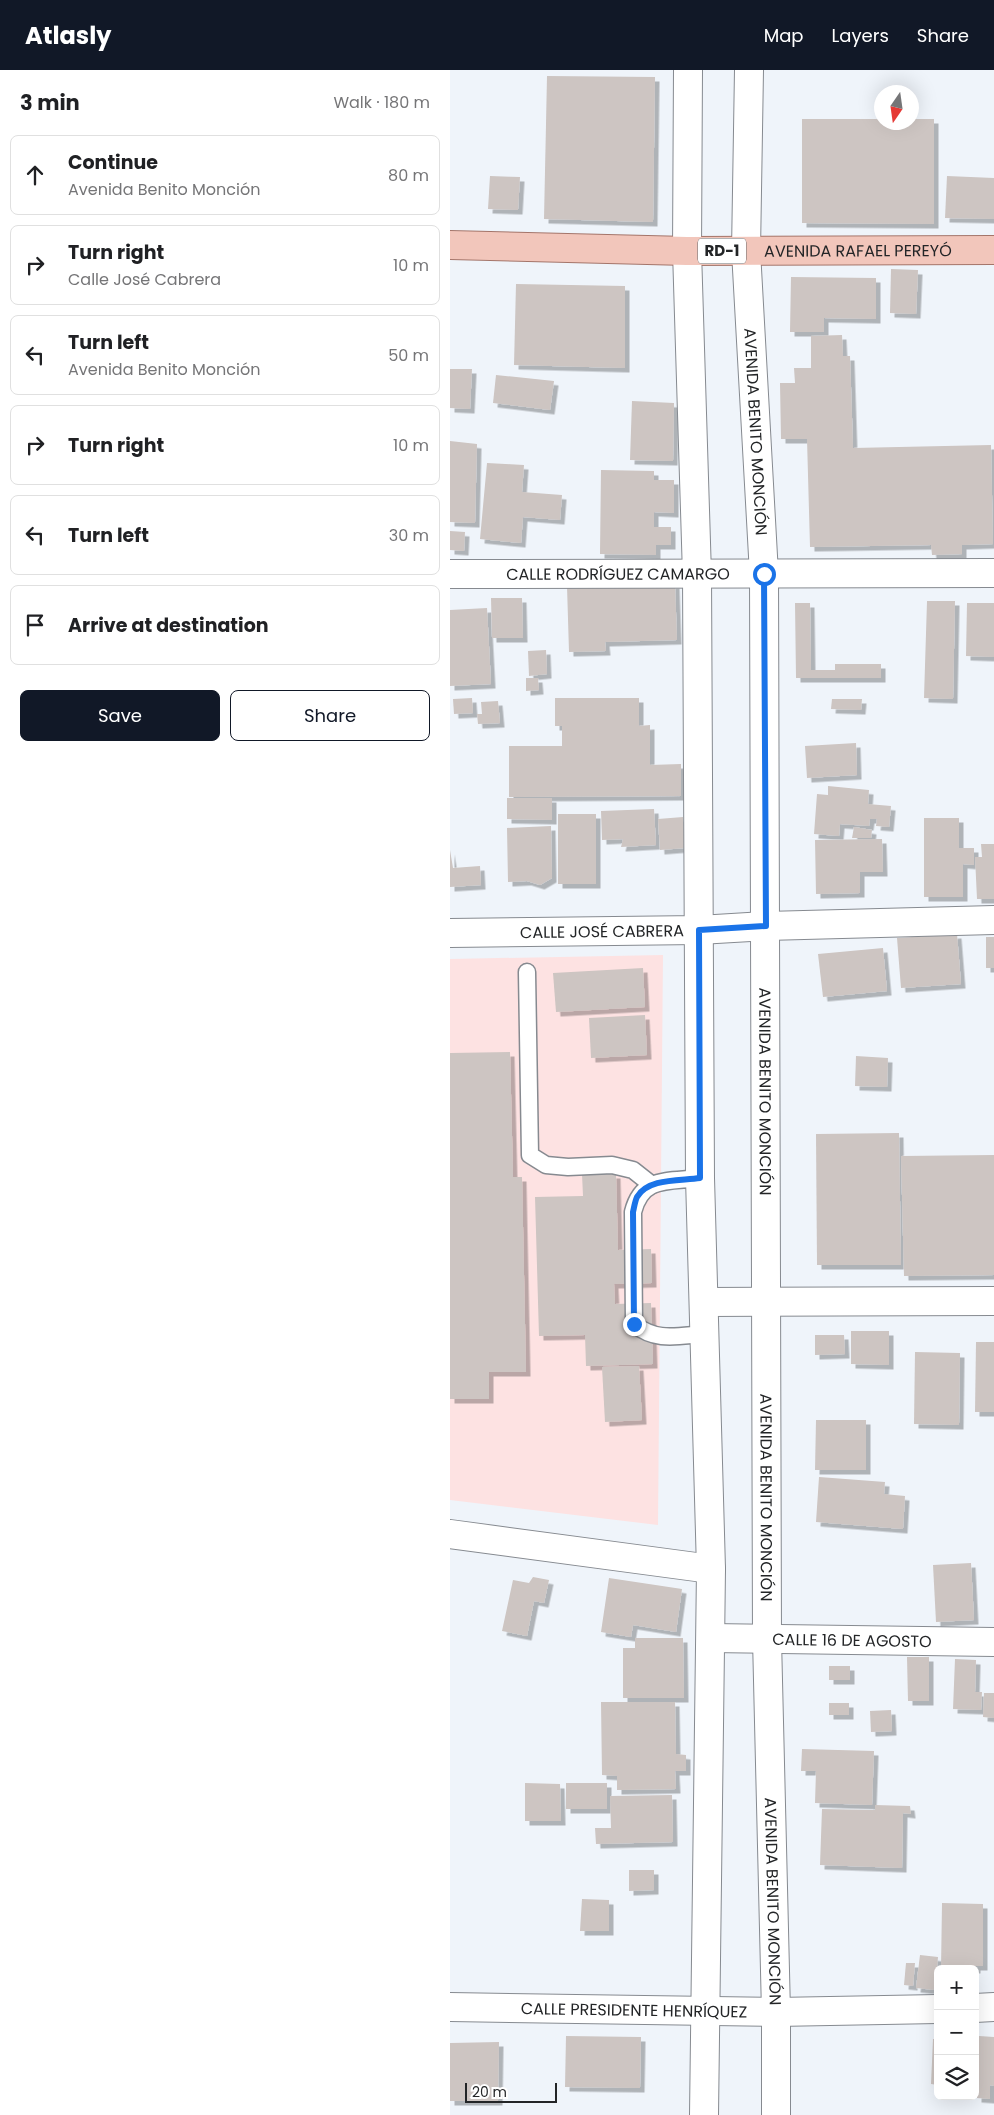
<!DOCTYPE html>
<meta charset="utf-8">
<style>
body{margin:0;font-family:Poppins,sans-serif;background:#f2f2f2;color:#202124}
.controls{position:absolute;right:15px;bottom:15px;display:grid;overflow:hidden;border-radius:8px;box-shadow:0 5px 20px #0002}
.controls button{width:45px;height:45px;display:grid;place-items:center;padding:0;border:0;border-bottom:1px solid #e0e0e0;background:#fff;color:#202124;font:25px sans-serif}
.compass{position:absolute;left:424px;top:15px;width:45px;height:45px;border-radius:50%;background:#fff;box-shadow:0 5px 20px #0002;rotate:193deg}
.scale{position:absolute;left:15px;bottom:12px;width:92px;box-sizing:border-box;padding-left:5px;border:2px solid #232527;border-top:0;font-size:14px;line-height:18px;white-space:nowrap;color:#232527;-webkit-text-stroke:4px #fff;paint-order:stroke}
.stop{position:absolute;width:15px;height:15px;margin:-11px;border:4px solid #1a73e8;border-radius:50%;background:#fff}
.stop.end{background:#1a73e8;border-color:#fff;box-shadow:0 1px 5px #0008}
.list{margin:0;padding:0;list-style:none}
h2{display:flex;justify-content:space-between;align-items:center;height:65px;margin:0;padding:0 20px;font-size:21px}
h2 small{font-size:16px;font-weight:400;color:#757577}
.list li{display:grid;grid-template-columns:32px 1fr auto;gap:15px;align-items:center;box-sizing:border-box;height:80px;margin:0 10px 10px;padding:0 10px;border:1px solid #e0e0e0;border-radius:8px}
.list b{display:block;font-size:19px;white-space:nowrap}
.list p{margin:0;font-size:16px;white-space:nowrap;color:#757577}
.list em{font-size:16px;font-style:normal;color:#757577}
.actions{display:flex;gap:10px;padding:15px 20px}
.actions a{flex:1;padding:11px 0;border:1px solid #111827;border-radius:8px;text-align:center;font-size:18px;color:#111827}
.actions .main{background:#111827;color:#fff}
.icon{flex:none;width:28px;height:28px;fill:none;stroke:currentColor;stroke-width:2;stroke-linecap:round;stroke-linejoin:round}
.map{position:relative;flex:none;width:544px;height:2045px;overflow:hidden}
header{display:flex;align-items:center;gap:30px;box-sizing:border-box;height:70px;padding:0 25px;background:#111827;color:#fff}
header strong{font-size:24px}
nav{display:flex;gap:28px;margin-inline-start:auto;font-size:18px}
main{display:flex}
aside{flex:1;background:#fff}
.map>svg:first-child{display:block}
.medical{fill:#fde2e2}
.building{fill:#cdc5c2;filter:url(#shadow)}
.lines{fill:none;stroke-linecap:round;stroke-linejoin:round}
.service-casing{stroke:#868a90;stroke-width:19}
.minor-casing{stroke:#868a90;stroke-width:30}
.primary-casing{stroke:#a4756a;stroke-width:30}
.service{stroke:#fff;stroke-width:16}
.minor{stroke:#fff;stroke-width:28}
.primary{stroke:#f2c6bb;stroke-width:28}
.route{stroke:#1a73e8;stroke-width:6}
.labels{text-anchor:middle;stroke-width:4.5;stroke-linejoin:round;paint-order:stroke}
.shield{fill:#fff;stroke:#656668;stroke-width:1}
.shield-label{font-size:15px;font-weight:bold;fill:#232527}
.street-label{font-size:16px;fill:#232527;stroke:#fff}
</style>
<header>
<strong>Atlasly</strong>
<nav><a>Map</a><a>Layers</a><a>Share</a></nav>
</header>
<main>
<aside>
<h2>3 min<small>Walk · 180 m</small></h2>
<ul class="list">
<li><svg class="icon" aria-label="ahead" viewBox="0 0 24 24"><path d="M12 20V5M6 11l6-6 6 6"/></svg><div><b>Continue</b><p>Avenida Benito Monción</p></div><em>80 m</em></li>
<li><svg class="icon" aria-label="right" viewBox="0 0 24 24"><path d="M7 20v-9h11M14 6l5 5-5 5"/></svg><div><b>Turn right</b><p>Calle José Cabrera</p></div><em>10 m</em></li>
<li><svg class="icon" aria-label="left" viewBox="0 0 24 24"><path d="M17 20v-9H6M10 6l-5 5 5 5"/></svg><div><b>Turn left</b><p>Avenida Benito Monción</p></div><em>50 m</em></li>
<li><svg class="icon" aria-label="right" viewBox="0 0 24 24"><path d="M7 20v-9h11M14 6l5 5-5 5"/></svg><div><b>Turn right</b></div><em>10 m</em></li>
<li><svg class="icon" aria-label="left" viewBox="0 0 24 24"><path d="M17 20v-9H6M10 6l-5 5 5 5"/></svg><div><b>Turn left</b></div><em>30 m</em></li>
<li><svg class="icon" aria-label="arrive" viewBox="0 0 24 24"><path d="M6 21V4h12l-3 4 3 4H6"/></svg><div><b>Arrive at destination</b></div></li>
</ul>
<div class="actions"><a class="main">Save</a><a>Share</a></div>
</aside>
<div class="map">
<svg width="544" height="2045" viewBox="0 0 544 2045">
<defs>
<filter id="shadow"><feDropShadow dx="4.5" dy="4.5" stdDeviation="0" flood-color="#0004"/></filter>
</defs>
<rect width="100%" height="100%" fill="#eff4fa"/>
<!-- medical -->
<path class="medical" d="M 213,885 L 208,1455 L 0,1430 L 0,889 Z"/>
<!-- building -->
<g class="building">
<path d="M 97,6 L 205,7 L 203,152 L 94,149 Z"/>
<path d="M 352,49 L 432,49 L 432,52 L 462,52 L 462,49 L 484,49 L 484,154 L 352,153 Z"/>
<path d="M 40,106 L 70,107 L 68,140 L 38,139 Z"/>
<path d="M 497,106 L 544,108 L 544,149 L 495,148 Z"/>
<path d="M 441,199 L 468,200 L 466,244 L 440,243 Z"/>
<path d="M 341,207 L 426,208 L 426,249 L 374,248 L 374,262 L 340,262 Z"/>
<path d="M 66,214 L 175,216 L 175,298 L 64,295 Z"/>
<path d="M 392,265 L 393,286 L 400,286 L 403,378 L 541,375 L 543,474 L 512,475 L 512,484 L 482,485 L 481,475 L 360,477 L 357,369 L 331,369 L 330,313 L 345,313 L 344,298 L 361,298 L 361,266 Z"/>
<path d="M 0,299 L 22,299 L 20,339 L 0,338 Z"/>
<path d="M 46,305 L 104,311 L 100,340 L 43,333 Z"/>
<path d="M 182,331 L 224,333 L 223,391 L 180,390 Z"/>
<path d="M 0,371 L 27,374 L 25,453 L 0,452 Z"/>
<path d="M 37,393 L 74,395 L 72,422 L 112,425 L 110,450 L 73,447 L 71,473 L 30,469 Z"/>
<path d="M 151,400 L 204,401 L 204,410 L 224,410 L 224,443 L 204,442 L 204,457 L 221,457 L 221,475 L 206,475 L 206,485 L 150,484 Z"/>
<path d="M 0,461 L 15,462 L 14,481 L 0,480 Z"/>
<path d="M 225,514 L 227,570 L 155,572 L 156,581 L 119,582 L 117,516 Z"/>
<path d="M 41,528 L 72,528 L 73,568 L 42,568 Z"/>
<path d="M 477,531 L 505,531 L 503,629 L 474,628 Z"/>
<path d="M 345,533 L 360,533 L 361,600 L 385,600 L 385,594 L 431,594 L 431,608 L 346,608 Z"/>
<path d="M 517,533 L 544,533 L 544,587 L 516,586 Z"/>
<path d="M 37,538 L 41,614 L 0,616 L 0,540 Z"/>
<path d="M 96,580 L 97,604 L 79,606 L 78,581 Z"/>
<path d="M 76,608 L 88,608 L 89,620 L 76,621 Z"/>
<path d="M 22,628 L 23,643 L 4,644 L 3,629 Z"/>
<path d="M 105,628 L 189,628 L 189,656 L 200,655 L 200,695 L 231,694 L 231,726 L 59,727 L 59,676 L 112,676 L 112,656 L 105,656 Z"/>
<path d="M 382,629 L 412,629 L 411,640 L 381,639 Z"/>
<path d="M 48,631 L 50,653 L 28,654 L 27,644 L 32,644 L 31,632 Z"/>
<path d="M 406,673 L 407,705 L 357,708 L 355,676 Z"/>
<path d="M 378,716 L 419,720 L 418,734 L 441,736 L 439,757 L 426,756 L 427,749 L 420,749 L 419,756 L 390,754 L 389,766 L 364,764 L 367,724 L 378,725 Z"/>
<path d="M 57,728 L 102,728 L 102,750 L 57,749 Z"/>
<path d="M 204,739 L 206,775 L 171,777 L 173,769 L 152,770 L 151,741 Z"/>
<rect x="108" y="744" width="38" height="70"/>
<path d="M 233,747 L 235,778 L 210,780 L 208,749 Z"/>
<path d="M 474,748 L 509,748 L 509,778 L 524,778 L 524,795 L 513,794 L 513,827 L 474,827 Z"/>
<path d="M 101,756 L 102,808 L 90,815 L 77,811 L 58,812 L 57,758 Z"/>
<path d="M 404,757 L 422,760 L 421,768 L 402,768 Z"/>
<path d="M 432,769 L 433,802 L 410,802 L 410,823 L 366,824 L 365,770 Z"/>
<path d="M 531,774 L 544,774 L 544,829 L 527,829 L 525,787 L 532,787 Z"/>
<path d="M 0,780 L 3,798 L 30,796 L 31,815 L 0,817 Z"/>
<path d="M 507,864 L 511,914 L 451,918 L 447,868 Z"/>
<rect x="536" y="867" width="8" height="31"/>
<path d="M 433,878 L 437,921 L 373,927 L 368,884 Z"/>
<path d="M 193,898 L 195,937 L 106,942 L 103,903 Z"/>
<path d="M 195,945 L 197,985 L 141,988 L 139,948 Z"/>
<path d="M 60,982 L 63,1107 L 72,1107 L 76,1302 L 39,1302 L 39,1329 L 0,1329 L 0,983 Z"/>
<path d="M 406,986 L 438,988 L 437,1017 L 405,1016 Z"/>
<path d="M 449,1063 L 451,1195 L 367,1195 L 366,1064 Z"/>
<path d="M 544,1085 L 544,1205 L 454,1206 L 451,1086 Z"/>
<path d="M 132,1104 L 166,1104 L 168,1180 L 201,1179 L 202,1213 L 164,1214 L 165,1234 L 201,1233 L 203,1294 L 136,1296 L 135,1265 L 89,1266 L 85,1127 L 133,1126 Z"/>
<path d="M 401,1261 L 439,1261 L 439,1295 L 401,1294 Z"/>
<path d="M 365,1265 L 394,1265 L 395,1284 L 365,1285 Z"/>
<path d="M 526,1272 L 544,1272 L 544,1342 L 525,1342 Z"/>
<path d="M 465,1282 L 510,1283 L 509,1355 L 464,1354 Z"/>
<path d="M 189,1296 L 192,1350 L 155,1352 L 152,1297 Z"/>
<path d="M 366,1350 L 416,1350 L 416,1400 L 365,1400 Z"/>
<path d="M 369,1407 L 435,1412 L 434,1424 L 455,1426 L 453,1459 L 366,1452 Z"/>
<path d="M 521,1493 L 524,1550 L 486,1552 L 483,1495 Z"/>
<path d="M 83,1507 L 99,1510 L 94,1533 L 84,1531 L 77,1566 L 52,1561 L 63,1510 L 79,1513 Z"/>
<path d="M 159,1508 L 232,1519 L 226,1562 L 183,1555 L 181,1567 L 151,1562 Z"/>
<path d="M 185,1568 L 233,1568 L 234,1628 L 173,1628 L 173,1578 L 185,1578 Z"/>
<path d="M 457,1587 L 479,1587 L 479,1631 L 458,1631 Z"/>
<path d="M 505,1589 L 526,1590 L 525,1622 L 532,1622 L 531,1640 L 503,1639 Z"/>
<rect x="379" y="1596" width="21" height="14"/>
<path d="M 534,1623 L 544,1623 L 544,1648 L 533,1647 Z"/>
<path d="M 151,1632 L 225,1632 L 226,1684 L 236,1685 L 236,1701 L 225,1701 L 226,1719 L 167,1720 L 167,1706 L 152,1705 Z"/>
<rect x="379" y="1633" width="20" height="12"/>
<path d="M 441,1640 L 442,1661 L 421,1662 L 420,1641 Z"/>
<path d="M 352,1679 L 424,1681 L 422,1735 L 365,1733 L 366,1701 L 351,1701 Z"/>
<path d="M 75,1713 L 110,1714 L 111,1751 L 75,1751 Z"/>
<rect x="116" y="1713" width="41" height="26"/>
<path d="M 222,1725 L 223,1772 L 146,1774 L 145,1758 L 161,1758 L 160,1726 Z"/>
<path d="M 425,1735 L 460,1736 L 461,1744 L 453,1743 L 452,1798 L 370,1795 L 372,1739 L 425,1740 Z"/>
<path d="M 179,1800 L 204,1800 L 204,1820 L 179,1821 Z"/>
<path d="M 132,1829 L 159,1830 L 159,1861 L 130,1861 Z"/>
<path d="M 492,1833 L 533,1834 L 533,1896 L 526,1896 L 526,1899 L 491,1899 Z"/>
<path d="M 470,1885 L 488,1887 L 485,1920 L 466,1918 Z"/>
<path d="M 456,1893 L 465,1893 L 463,1916 L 454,1915 Z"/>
<path d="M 116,1966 L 191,1967 L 190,2018 L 115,2017 Z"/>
<path d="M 529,1966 L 544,1967 L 544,2016 L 540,2015 L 540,2029 L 527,2028 Z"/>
<path d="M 483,1969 L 488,1969 L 488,2015 L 481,2014 Z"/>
<path d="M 49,1972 L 48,2031 L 0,2031 L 0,1973 Z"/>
</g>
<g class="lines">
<!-- service casing -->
<g class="service-casing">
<g id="service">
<path d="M 77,902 L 80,1085 L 96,1095 L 118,1097 L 162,1095 L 183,1100 L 202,1115"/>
<path d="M 250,1108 C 218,1112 192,1106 183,1142 L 184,1254 C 206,1272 227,1266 253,1264"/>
</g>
</g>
<!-- minor casing -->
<g class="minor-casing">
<g id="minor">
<path d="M 238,0 L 237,181 L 247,505 L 250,1108 L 261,1499 L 254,2045"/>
<path id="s1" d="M 299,0 L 296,181 L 314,504 L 317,1569 L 326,1942 L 326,2045"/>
<path id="s2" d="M 0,504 L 544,503"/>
<path id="s3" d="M 0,863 L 249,860 L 316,856 L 544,850"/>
<path d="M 255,1232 L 544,1231"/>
<path d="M 0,1464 L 261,1499"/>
<path id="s4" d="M 261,1568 L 544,1572"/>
<path id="s5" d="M 0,1937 L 326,1942 L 488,1939"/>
<path d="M 525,1938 L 544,1937"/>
</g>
</g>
<!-- primary casing -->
<g class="primary-casing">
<g id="primary">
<path id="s6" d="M 0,175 L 237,181 L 544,180"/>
</g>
</g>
<!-- service -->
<use href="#service" class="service"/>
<!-- minor -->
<use href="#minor" class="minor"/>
<!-- primary -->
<use href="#primary" class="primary"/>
</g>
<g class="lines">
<!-- route -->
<path class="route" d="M 184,1254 L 183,1142 C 184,1138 185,1131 187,1127 C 198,1108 230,1111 250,1108 L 249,860 L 316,856 L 314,504"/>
</g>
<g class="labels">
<!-- shield labels -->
<rect class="shield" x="248" y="168.5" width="48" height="25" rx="4"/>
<g class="shield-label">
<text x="272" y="186">RD-1</text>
</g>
<!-- street labels -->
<g class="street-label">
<text dy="6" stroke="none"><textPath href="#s6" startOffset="408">AVENIDA RAFAEL PEREYÓ</textPath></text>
<text dy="6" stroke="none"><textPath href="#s1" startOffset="362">AVENIDA BENITO MONCIÓN</textPath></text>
<text dy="6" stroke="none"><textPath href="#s2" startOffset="168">CALLE RODRÍGUEZ CAMARGO</textPath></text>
<text dy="6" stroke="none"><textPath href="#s3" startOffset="152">CALLE JOSÉ CABRERA</textPath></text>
<text dy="6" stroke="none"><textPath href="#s1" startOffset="1022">AVENIDA BENITO MONCIÓN</textPath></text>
<text dy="6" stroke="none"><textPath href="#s1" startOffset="1428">AVENIDA BENITO MONCIÓN</textPath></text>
<text dy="6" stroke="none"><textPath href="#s4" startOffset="141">CALLE 16 DE AGOSTO</textPath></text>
<text dy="6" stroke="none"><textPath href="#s1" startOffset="1832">AVENIDA BENITO MONCIÓN</textPath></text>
<text dy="6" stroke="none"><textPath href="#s5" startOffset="184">CALLE PRESIDENTE HENRÍQUEZ</textPath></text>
</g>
</g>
</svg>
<div class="controls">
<button>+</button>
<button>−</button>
<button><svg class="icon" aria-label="layers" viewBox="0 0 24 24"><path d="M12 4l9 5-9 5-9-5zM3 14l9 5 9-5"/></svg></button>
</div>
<svg class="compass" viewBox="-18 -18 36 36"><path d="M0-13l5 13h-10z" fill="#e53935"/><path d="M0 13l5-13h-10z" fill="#757577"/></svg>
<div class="scale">20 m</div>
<div class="stop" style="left:314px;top:504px"></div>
<div class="stop end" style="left:184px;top:1254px"></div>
</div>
</main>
